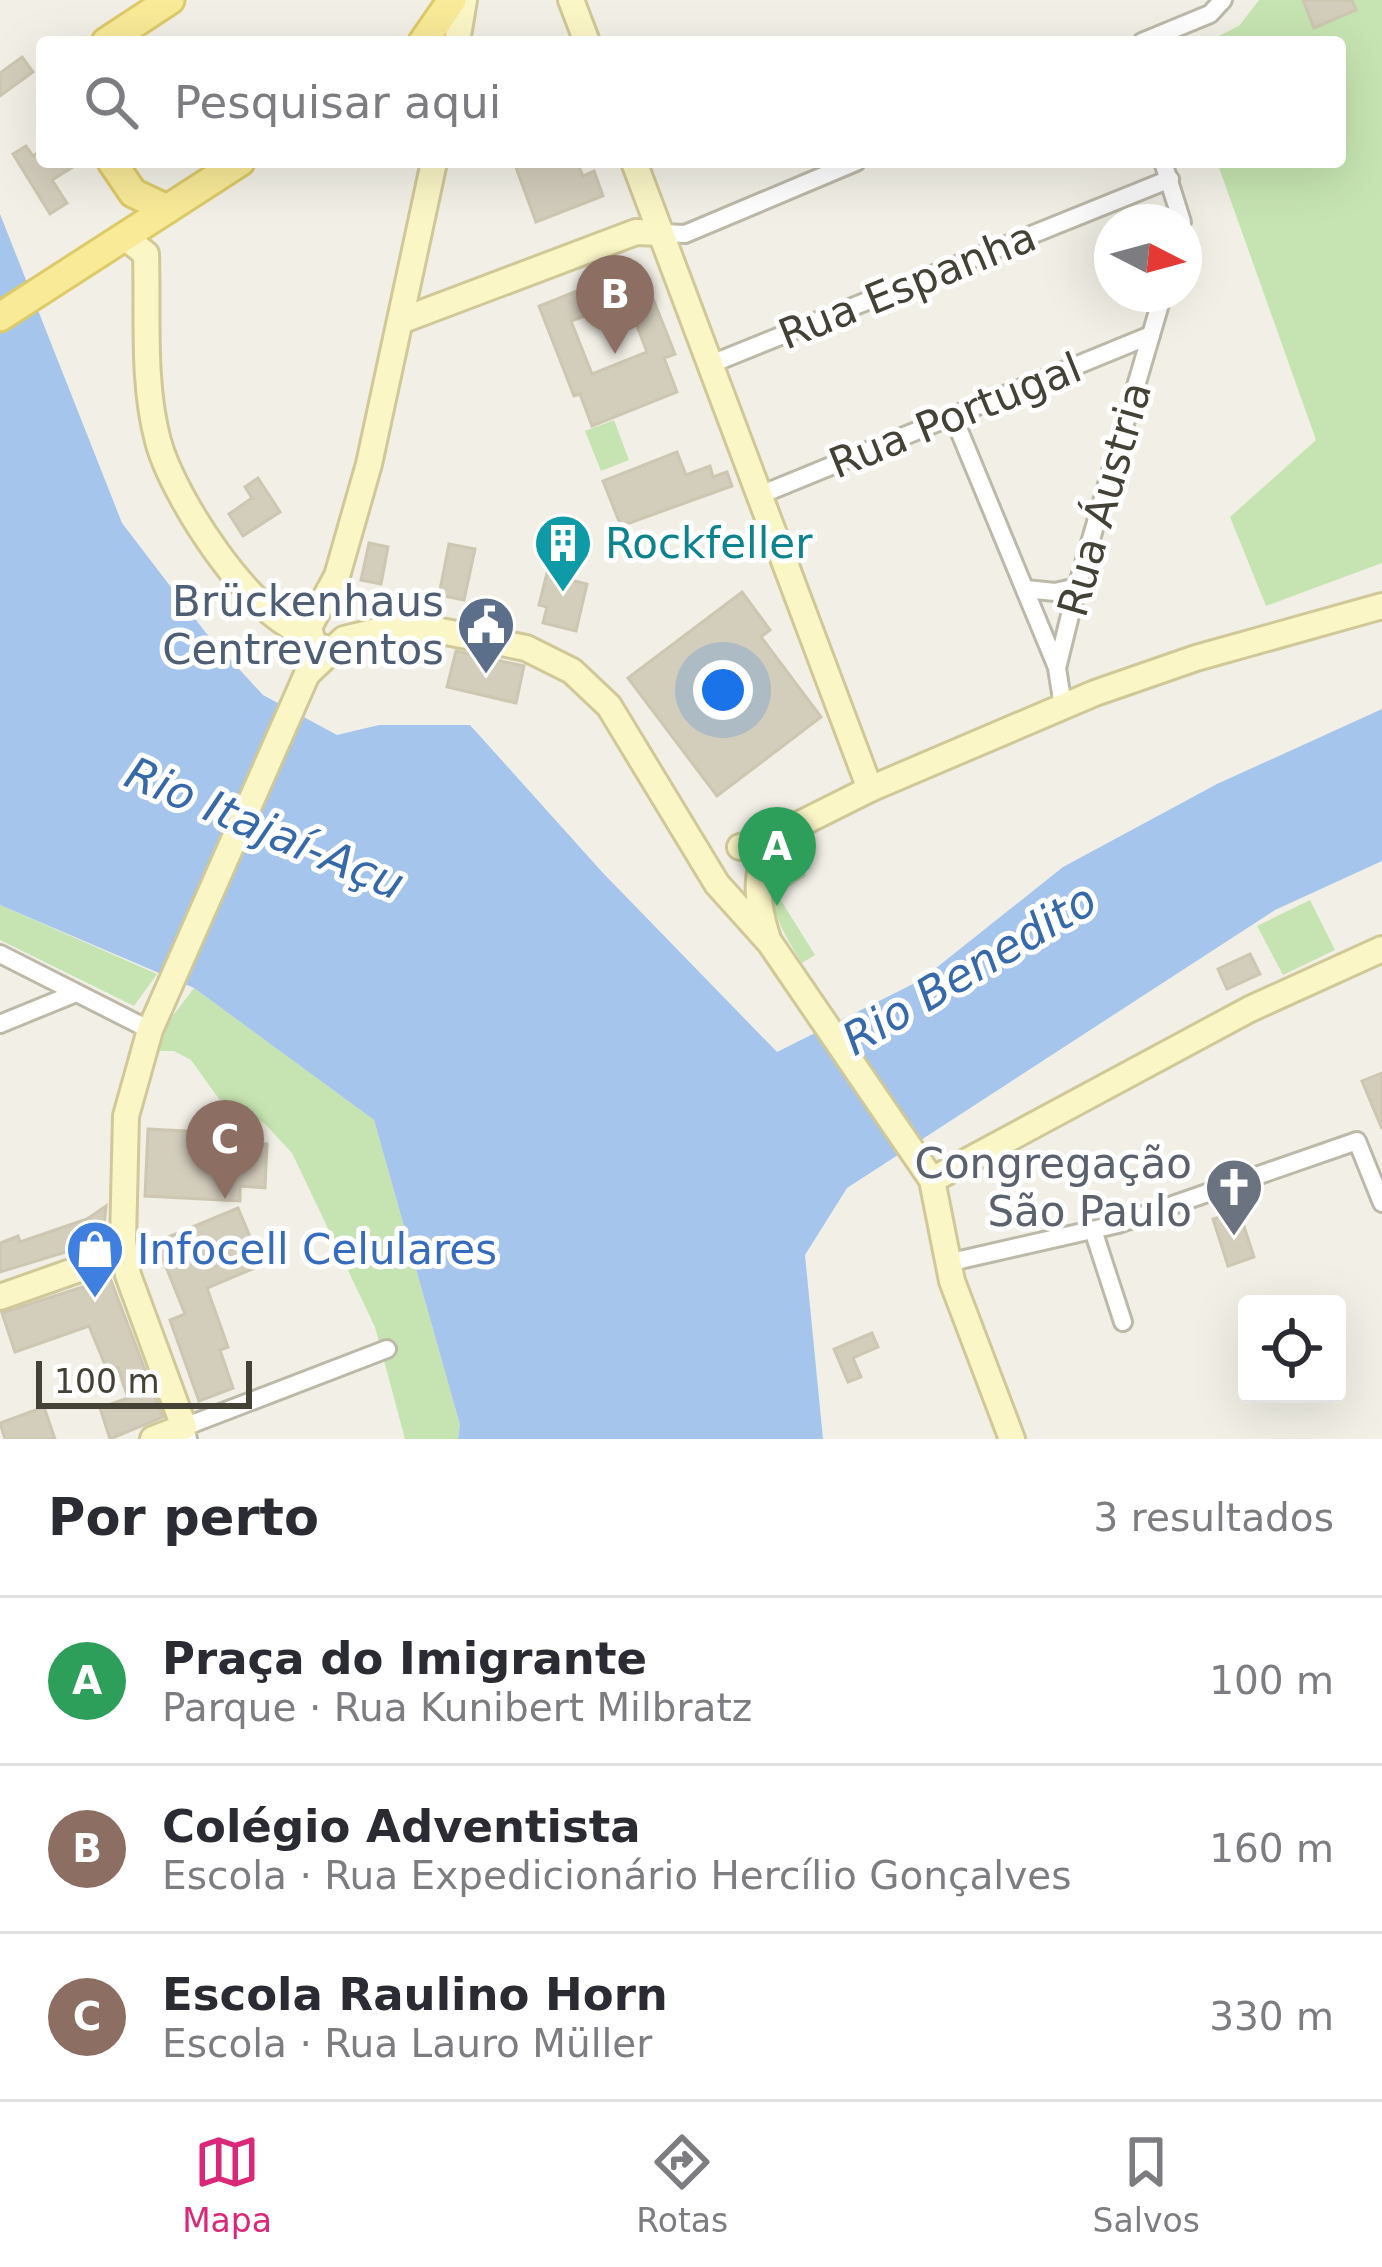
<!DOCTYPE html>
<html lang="pt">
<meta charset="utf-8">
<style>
body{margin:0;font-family:"DejaVu Sans",sans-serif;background:#f7f7f7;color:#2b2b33}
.controls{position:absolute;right:36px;bottom:36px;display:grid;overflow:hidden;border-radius:12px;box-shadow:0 12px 48px #0002}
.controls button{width:108px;height:108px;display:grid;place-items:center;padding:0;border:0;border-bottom:3px solid #e1e1e2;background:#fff;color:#2b2b33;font:60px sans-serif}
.compass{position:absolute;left:1094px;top:204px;width:108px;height:108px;border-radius:50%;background:#fff;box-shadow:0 12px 48px #0002;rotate:96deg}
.scale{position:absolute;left:36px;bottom:30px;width:216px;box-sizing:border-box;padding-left:12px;border:6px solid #444136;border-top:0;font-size:33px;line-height:42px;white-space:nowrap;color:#444136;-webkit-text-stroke:9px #fff;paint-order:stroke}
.you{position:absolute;left:723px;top:690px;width:42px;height:42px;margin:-30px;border:9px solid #fff;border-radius:50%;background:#1a73e8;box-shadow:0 0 0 18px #1a73e833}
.badge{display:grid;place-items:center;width:78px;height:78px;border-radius:50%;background:#db2777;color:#fff;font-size:39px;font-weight:700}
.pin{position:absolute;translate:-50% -99px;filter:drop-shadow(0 3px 6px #0008)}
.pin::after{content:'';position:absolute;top:63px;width:42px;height:36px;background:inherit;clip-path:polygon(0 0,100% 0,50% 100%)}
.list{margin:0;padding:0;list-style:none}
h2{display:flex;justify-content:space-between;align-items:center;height:156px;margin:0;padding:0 48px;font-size:51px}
h2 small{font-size:39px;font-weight:400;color:#7c7c81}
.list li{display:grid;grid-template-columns:78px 1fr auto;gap:36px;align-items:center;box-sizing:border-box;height:168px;padding:0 48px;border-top:3px solid #e1e1e2}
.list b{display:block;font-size:45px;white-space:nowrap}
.list p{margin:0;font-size:39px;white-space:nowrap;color:#7c7c81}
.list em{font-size:39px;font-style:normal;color:#7c7c81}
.icon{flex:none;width:66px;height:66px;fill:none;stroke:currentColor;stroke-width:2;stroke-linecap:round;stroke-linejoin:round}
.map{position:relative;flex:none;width:1382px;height:1439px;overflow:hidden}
.search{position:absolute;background:#fff;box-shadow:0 12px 48px #0002;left:36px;right:36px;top:36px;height:132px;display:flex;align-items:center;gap:30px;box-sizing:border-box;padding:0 42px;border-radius:12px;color:#7c7c81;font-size:45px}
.sheet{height:660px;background:#fff}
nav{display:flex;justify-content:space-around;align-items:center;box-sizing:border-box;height:168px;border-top:3px solid #e1e1e2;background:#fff;font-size:33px;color:#7c7c81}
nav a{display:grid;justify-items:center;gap:6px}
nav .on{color:#db2777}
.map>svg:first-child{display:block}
.green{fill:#c6e4b1}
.water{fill:#a5c5ec}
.building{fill:#d3cdbc;stroke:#cdc6b0;stroke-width:3;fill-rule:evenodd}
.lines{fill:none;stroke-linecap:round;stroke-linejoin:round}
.street-casing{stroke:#bdb9a9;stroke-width:22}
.secondary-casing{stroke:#d0c898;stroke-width:30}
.primary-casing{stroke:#ddca69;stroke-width:33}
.street{stroke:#fff;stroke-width:16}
.secondary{stroke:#fbf6c6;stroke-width:24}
.primary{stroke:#f9ea98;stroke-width:27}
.labels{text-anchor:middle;stroke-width:10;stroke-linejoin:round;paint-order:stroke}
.street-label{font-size:42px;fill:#444136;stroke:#fff}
.culture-label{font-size:42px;fill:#0d838f;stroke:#fff;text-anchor:start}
.service-label{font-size:42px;fill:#4e5e75;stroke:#fff;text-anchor:end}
.worship-label{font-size:42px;fill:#5b616d;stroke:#fff;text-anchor:end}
.shop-label{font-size:42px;fill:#366cbe;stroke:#fff;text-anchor:start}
.water-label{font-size:45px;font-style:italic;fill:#3569aa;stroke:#fff}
</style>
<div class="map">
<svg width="1382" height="1439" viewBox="0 0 1382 1439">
<rect width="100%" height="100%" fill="#f2f0e6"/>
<!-- green -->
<g class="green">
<path d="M 1259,0 L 1382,0 L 1382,563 L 1266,606 L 1230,517 L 1316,440 L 1217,162 L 1340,162 L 1340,42 L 1206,42 L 1239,26 Z"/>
<path d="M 614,420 L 629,460 L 601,471 L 585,431 Z"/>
<path d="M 784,841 L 806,876 L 777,894 L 815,955 L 802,963 C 775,920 759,891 784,841 Z"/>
<path d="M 1310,900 L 1335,950 L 1283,975 L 1257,926 Z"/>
<path d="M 0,905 L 157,974 L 134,1006 L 0,940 Z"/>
<path d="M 194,988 L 374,1120 L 460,1425 L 458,1439 L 405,1439 L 375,1327 L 292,1153 L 265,1124 L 219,1099 L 191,1060 L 174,1051 L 159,1051 L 168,1022 Z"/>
</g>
<!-- water -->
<path class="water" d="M 0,214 L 122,523 L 206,633 L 263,695 L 337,735 L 379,725 L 470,725 L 603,873 L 777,1052 L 921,980 L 1063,867 L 1217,784 L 1382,709 L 1382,861 L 1275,910 L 847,1188 L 805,1255 L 823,1439 L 458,1439 L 460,1425 L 374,1120 L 194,988 L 0,905 Z"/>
<!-- building -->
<g class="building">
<path d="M 1303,0 L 1352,0 L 1356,10 L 1314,28 Z"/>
<path d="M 22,57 L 33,72 L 0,96 L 0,73 Z"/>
<path d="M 26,146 L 33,156 L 42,150 L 42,162 L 81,162 L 52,180 L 67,203 L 50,214 L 13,154 Z"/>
<path d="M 514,162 L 577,162 L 583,176 L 594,171 L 603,196 L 536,222 Z"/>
<path d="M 640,266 L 675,354 L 664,358 L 677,392 L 592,426 L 580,394 L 574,396 L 539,306 ZM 627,300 L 647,352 L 592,374 L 571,321 Z"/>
<path d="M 677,452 L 686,475 L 710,466 L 713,477 L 727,472 L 732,486 L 621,526 L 603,481 Z"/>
<path d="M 258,478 L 280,512 L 243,536 L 229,514 L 252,498 L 245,487 Z"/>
<path d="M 369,543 L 388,547 L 381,584 L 361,580 Z"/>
<path d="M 449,544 L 475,549 L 464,600 L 439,595 Z"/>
<path d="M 551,557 L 571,562 L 567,579 L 587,584 L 576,631 L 543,623 L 547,607 L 539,605 Z"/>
<path d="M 742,592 L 770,630 L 761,637 L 821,717 L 717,796 L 628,678 Z"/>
<path d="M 456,651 L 524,666 L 516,703 L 447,687 Z"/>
<path d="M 1250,954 L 1260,974 L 1227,989 L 1218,969 Z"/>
<path d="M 1382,1073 L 1382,1129 L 1362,1081 Z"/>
<path d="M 148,1129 L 243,1134 L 243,1143 L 267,1144 L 265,1188 L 240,1186 L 240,1201 L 145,1196 Z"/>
<path d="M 106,1206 L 103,1235 L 86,1246 L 0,1272 L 0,1243 L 18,1236 L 20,1242 L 87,1219 Z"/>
<path d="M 238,1208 L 262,1265 L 207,1288 L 228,1347 L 220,1350 L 233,1388 L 199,1401 L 170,1320 L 185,1314 L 156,1242 Z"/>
<path d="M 1239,1211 L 1254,1257 L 1228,1266 L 1213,1219 Z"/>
<path d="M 110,1278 L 163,1417 L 110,1439 L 100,1408 L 128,1398 L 118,1368 L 108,1372 L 89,1326 L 15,1352 L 2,1313 Z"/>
<path d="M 872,1333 L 878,1347 L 853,1358 L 861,1377 L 848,1382 L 834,1349 Z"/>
<path d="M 44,1407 L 55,1439 L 5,1439 L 0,1423 Z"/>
</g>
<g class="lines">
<!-- street casing -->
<g class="street-casing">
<g id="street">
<path d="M 1142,42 L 1210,14 L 1223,0"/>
<path d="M 1163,162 L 1182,222"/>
<path d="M 661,233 L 685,234 L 856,162"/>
<path d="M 711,364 L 1170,179"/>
<path d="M 953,416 L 1056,665"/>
<path d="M 760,495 L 1151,335"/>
<path d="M 1026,589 L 1055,592 L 1077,587"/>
<path d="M 1063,706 L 1057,668 L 1077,587 L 1163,294"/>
<path d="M 0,954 L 150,1030"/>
<path d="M 0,1024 L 76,993"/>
<path d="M 1093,1230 L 1123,1322"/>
<path d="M 947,1263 L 1118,1224 L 1357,1141 L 1382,1203"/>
<path d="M 188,1439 L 184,1427 L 387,1349"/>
</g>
</g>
<!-- secondary casing -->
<g class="secondary-casing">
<g id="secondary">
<path d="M 571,0 L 587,42"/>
<path d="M 457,42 L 464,0"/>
<path d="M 634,162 L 870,789"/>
<path d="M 125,237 L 146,254 C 148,314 142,382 158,441 C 172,495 252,621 309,634"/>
<path d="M 403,320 L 636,232 L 661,233"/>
<path d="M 323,648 L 313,643 L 309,627 L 337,576 L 369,464 L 434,162"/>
<path d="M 307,674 L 344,639 L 381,630 L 426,628 L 526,648 L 572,671 L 609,706 L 717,884 L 770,943 L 932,1180 L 952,1281 L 1012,1439"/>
<path d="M 740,847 L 764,842 L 870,789 L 1095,693 L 1196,658 L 1382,606"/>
<path d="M 767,936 C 756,903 753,864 776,836"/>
<path d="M 932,1180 L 1250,1009 L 1382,949"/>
<path d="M 0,1297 L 85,1267 L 123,1241"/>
<path d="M 153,1439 L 184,1427 L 128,1275 L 123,1241 L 126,1116 L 150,1030 L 307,674 L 313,643"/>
</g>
</g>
<!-- primary casing -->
<g class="primary-casing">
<g id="primary">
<path d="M 106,42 L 170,0"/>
<path d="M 423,42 L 452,0"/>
<path d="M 112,162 L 133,193 L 167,209"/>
<path d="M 0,317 L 240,162"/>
</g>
</g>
<!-- street -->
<use href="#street" class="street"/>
<!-- secondary -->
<use href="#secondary" class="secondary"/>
<!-- primary -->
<use href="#primary" class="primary"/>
</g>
<!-- icons -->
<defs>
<g id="building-pin" transform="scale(3)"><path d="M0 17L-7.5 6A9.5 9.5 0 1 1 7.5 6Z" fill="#0f9aa8" stroke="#fff"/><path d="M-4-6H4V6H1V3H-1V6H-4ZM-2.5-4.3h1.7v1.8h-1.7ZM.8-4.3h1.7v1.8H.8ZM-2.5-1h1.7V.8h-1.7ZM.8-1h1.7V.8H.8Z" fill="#fff"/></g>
<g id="civic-pin" transform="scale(3)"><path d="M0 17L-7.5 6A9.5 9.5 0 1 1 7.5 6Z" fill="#5c6f8a" stroke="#fff"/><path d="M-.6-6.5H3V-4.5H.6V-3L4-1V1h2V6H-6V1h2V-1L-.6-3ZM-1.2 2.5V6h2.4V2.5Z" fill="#fff"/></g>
<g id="church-pin" transform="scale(3)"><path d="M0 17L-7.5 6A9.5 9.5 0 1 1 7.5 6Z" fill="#6b7280" stroke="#fff"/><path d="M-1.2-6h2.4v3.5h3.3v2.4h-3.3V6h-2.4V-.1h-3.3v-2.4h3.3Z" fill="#fff"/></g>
<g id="shop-pin" transform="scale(3)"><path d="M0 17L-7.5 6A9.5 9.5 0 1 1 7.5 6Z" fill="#3f7fe0" stroke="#fff"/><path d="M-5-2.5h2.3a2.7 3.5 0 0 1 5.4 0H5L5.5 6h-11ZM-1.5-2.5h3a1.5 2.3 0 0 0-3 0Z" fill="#fff"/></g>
</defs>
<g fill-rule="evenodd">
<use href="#building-pin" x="563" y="543"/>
<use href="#civic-pin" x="486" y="625"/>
<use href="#church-pin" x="1234" y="1187"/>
<use href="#shop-pin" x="95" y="1249"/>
</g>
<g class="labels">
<!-- street labels -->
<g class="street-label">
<text transform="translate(907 285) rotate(-22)" y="15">Rua Espanha</text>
<text transform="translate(955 415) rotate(-22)" y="15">Rua Portugal</text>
<text transform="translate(1104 499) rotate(-74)" y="15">Rua Áustria</text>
</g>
<!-- culture labels -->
<g class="culture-label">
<text x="605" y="558">Rockfeller</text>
</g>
<!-- service labels -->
<g class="service-label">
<text x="444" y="616">Brückenhaus<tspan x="444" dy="48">Centreventos</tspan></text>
</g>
<!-- worship labels -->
<g class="worship-label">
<text x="1192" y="1178">Congregação<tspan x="1192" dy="48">São Paulo</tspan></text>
</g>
<!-- shop labels -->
<g class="shop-label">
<text x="137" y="1264">Infocell Celulares</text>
</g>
<!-- water labels -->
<g class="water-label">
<text transform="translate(265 828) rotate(23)" y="16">Rio Itajaí-Açu</text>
<text transform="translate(969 969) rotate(-31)" y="16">Rio Benedito</text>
</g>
</g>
</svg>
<div class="controls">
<button><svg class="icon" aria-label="locate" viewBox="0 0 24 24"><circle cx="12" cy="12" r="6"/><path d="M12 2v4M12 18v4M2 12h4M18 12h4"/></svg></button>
</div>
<svg class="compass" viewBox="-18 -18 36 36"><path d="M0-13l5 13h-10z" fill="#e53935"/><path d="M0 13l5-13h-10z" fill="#7c7c81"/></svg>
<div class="scale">100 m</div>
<div class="you"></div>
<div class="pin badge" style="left:777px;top:906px;background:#2e9e5b">A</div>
<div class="pin badge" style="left:615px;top:354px;background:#8d6e63">B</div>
<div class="pin badge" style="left:225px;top:1199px;background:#8d6e63">C</div>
<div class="search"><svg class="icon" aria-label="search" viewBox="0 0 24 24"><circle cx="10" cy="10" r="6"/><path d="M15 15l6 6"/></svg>Pesquisar aqui</div>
</div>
<section class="sheet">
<h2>Por perto<small>3 resultados</small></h2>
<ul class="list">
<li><span class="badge" style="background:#2e9e5b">A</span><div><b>Praça do Imigrante</b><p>Parque · Rua Kunibert Milbratz</p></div><em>100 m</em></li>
<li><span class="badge" style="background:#8d6e63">B</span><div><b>Colégio Adventista</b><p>Escola · Rua Expedicionário Hercílio Gonçalves</p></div><em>160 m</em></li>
<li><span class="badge" style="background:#8d6e63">C</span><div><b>Escola Raulino Horn</b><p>Escola · Rua Lauro Müller</p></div><em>330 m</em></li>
</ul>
</section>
<nav>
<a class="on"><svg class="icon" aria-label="map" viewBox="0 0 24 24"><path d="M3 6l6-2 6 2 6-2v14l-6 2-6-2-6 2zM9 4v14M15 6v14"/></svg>Mapa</a>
<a><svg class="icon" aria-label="directions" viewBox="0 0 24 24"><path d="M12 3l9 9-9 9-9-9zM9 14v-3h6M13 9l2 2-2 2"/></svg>Rotas</a>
<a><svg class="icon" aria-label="saved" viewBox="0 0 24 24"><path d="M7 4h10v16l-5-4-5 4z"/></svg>Salvos</a>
</nav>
